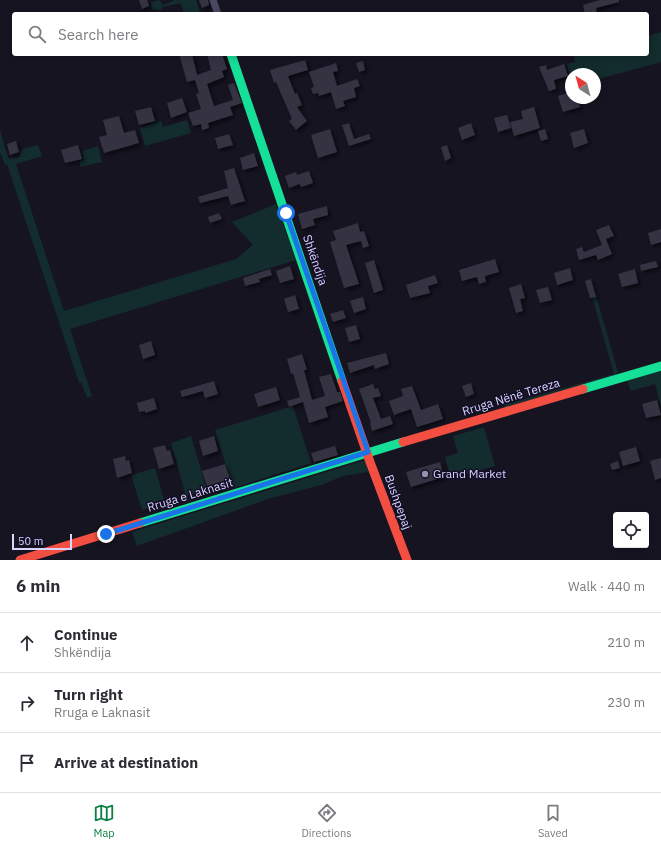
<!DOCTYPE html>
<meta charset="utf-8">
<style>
body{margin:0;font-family:"IBM Plex Sans",sans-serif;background:#f7f7f7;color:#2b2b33}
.controls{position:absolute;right:12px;bottom:12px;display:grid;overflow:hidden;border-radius:4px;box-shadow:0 2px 10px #0003}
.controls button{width:36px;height:36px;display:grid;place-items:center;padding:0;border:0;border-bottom:1px solid #e1e1e2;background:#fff;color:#2b2b33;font:20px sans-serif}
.compass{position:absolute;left:565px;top:68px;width:36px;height:36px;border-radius:50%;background:#fff;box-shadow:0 2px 10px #0003;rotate:324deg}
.scale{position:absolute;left:12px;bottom:10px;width:60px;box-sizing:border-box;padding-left:4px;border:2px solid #d9d4ff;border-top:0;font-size:11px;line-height:14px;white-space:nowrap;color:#d9d4ff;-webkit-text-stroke:3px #130f26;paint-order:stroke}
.stop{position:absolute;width:12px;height:12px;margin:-9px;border:3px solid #1a73e8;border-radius:50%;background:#fff}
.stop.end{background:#1a73e8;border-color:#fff;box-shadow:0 1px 4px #0008}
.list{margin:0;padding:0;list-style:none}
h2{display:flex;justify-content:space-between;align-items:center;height:52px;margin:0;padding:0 16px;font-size:17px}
h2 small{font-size:13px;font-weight:400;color:#7c7c81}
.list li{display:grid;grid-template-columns:26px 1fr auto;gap:12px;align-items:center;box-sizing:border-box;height:60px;padding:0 16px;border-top:1px solid #e1e1e2}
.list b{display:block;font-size:15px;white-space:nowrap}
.list p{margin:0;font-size:13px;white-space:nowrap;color:#7c7c81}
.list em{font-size:13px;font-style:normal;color:#7c7c81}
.icon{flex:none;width:22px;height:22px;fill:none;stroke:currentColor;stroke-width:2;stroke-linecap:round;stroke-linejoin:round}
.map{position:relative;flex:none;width:661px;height:560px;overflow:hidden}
.search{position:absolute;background:#fff;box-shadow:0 2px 10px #0003;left:12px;right:12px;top:12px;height:44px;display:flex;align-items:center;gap:10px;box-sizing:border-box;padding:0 14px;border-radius:4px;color:#7c7c81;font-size:15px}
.sheet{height:232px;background:#fff}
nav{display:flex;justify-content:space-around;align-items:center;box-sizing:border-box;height:56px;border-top:1px solid #e1e1e2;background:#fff;font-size:11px;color:#7c7c81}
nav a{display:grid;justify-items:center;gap:2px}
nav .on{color:#0b8043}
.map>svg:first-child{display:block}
.green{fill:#132c2d}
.building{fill:#343243;filter:url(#shadow)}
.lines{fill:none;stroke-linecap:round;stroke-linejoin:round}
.street{stroke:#4a4962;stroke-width:7}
.fast{stroke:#16e098;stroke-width:9}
.jam{stroke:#f24e42;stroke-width:9}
.route{stroke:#1a73e8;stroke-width:5}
.poi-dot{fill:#9591b1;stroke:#130f26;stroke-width:1.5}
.labels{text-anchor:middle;stroke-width:3;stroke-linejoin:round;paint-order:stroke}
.street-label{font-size:12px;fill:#d9d4ff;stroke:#130f26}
.poi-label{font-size:12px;fill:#d9d4ff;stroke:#130f26;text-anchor:start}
</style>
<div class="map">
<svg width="661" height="560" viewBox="0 0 661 560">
<defs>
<filter id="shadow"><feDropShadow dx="2.5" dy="2.5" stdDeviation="2" flood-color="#0009"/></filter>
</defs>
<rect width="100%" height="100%" fill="#161421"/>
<!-- green -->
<g class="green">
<path d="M 160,0 L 163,5 L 175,0 L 196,0 L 200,12 L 186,14 L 183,11 L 181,3 L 163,7 L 160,10 L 152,9 L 151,2 Z"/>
<path d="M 661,32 L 661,62 L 595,80 L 595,74 L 571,74 L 571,81 L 567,64 L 575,62 L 574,56 L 582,54 L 647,54 L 647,36 Z"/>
<path d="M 187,120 L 191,133 L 145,146 L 140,128 L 161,121 L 163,127 Z"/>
<path d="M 0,130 L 4,143 L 3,143 L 9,159 L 19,157 L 22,149 L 38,145 L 42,156 L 16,164 L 64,311 L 236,259 L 253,245 L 232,222 L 276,204 L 296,260 L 70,329 L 92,396 L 87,398 L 81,382 L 79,383 L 7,164 L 5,165 L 0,152 Z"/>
<path d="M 98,146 L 102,162 L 80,167 L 80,161 L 84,160 L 82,151 Z"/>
<path d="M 595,292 L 618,372 L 615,376 L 505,408 L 504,405 L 614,374 L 591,293 Z"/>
<path d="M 661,370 L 661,407 L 655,384 L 631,391 L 627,380 Z"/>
<path d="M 293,406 L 311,463 L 233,488 L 215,430 Z"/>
<path d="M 484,427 L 495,466 L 451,478 L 445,457 L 458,453 L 453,436 Z"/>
<path d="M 191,436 L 207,490 L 186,496 L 171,443 Z"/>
<path d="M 365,460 L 368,472 L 343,476 L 321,485 L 268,499 L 137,546 L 132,532 Z"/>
<path d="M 155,468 L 165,503 L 142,510 L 131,475 Z"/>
</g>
<!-- building -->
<g class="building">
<path d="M 139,0 L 147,0 L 149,6 L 142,9 Z"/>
<path d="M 199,0 L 208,0 L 209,5 L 202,8 Z"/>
<path d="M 600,0 L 619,0 L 619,2 L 596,8 L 597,14 L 585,14 L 583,5 Z"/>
<path d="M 179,54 L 192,54 L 197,75 L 211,70 L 207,54 L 222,54 L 227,69 L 222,71 L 224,77 L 207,84 L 214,106 L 233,100 L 228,85 L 234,83 L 242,103 L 230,107 L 233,115 L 208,123 L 209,128 L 202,130 L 201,124 L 193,126 L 188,113 L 201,109 L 196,94 L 199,93 L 195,80 L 187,82 Z"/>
<path d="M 305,60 L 308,70 L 288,76 L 295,94 L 297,93 L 302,105 L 297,107 L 307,121 L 296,130 L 289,121 L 292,119 L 276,82 L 274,83 L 270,70 Z"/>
<path d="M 363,61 L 365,70 L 359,72 L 356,63 Z"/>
<path d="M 336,63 L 338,71 L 333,72 L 337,86 L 357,79 L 360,86 L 354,88 L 356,97 L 343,101 L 345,106 L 336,109 L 331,92 L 319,96 L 318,93 L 313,94 L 311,88 L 314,87 L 309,72 Z"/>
<path d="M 564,64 L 568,76 L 554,80 L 556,89 L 549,91 L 539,67 L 546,65 L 547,70 Z"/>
<path d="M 571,92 L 571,98 L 577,98 L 580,107 L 563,112 L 558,96 Z"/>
<path d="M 182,98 L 187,112 L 171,118 L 167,103 Z"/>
<path d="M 151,107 L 155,121 L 139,125 L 135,111 Z"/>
<path d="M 534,107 L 540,128 L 514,136 L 510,122 L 523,119 L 521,111 Z"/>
<path d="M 507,115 L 511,128 L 498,132 L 494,118 Z"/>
<path d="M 119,116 L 124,133 L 135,130 L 139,143 L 104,153 L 99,137 L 107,135 L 103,120 Z"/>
<path d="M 349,123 L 354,139 L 369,134 L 371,139 L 349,146 L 342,125 Z"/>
<path d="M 471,123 L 475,135 L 462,140 L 458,128 Z"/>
<path d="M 330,129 L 337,152 L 318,158 L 311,135 Z"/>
<path d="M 545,129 L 548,139 L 541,141 L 538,131 Z"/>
<path d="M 584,129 L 588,143 L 574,148 L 570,133 Z"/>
<path d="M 229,134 L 233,145 L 218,149 L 215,138 Z"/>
<path d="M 16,141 L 19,152 L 10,155 L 7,144 Z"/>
<path d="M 78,145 L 82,159 L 65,163 L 61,150 Z"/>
<path d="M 447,145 L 451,158 L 445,161 L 441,147 Z"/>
<path d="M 254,153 L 258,166 L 243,170 L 240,158 Z"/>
<path d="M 234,168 L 245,201 L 231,205 L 228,196 L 200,203 L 198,197 L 228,188 L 224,171 Z"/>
<path d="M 309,171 L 313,183 L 301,187 L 300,184 L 289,188 L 285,176 L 296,172 L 297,175 Z"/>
<path d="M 327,206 L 328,215 L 313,219 L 315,225 L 302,229 L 298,214 Z"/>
<path d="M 219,213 L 222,219 L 210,223 L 208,217 Z"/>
<path d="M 358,223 L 360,232 L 364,231 L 369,246 L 363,248 L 361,241 L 346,245 L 359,284 L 344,288 L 330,242 L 336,240 L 333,231 Z"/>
<path d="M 609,225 L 614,236 L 606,239 L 612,254 L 598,260 L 596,255 L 579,260 L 576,249 L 582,247 L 584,252 L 602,245 L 596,230 Z"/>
<path d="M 661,229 L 661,242 L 651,245 L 648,233 Z"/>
<path d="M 495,259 L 499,272 L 485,276 L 486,282 L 479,284 L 477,277 L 462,281 L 459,270 Z"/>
<path d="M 374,260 L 383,290 L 374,293 L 365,263 Z"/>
<path d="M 656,261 L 658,267 L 641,271 L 640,265 Z"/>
<path d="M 290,266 L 294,279 L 280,283 L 276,271 Z"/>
<path d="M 570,268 L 573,280 L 557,285 L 554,273 Z"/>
<path d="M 270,269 L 272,275 L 259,279 L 260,282 L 245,286 L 243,278 Z"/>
<path d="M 635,269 L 638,283 L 622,287 L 618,274 Z"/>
<path d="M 435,275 L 438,283 L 428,286 L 430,293 L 410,298 L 406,285 Z"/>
<path d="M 591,279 L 596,297 L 590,298 L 585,281 Z"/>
<path d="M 521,284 L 525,298 L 520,299 L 523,311 L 516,313 L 509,288 Z"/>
<path d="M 548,287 L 552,300 L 540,303 L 536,290 Z"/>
<path d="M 295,295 L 299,309 L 288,312 L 284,299 Z"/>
<path d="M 363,297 L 366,309 L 354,313 L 350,301 Z"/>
<path d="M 343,310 L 346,318 L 333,322 L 330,314 Z"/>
<path d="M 356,325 L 360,339 L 349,342 L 345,328 Z"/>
<path d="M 151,341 L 155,355 L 143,359 L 139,345 Z"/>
<path d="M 386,353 L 389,364 L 375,369 L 374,365 L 350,373 L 347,363 Z"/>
<path d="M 302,354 L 307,370 L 304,370 L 312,400 L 325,396 L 319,377 L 331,374 L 337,392 L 340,392 L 343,401 L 325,407 L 328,417 L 309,423 L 303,402 L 289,407 L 287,401 L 300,397 L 293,373 L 291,374 L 287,359 Z"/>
<path d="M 214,381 L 218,394 L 205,398 L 203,391 L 182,397 L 180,391 Z"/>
<path d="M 471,383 L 474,394 L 466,397 L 462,386 Z"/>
<path d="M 373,384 L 375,389 L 378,388 L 381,396 L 373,398 L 381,419 L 390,416 L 393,424 L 372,431 L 370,423 L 371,423 L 359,389 Z"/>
<path d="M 412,386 L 421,410 L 438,404 L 443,419 L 417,427 L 411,409 L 394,415 L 389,401 L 403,396 L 401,389 Z"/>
<path d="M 276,387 L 280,400 L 258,407 L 254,394 Z"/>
<path d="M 154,398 L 157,409 L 145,413 L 145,411 L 139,412 L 137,403 Z"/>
<path d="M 657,400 L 661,415 L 646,418 L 642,404 Z"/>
<path d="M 214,436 L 218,451 L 203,456 L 199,441 Z"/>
<path d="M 165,445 L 167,451 L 170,450 L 174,464 L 159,469 L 153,448 Z"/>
<path d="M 335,446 L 338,455 L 314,462 L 311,453 Z"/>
<path d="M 636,447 L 640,461 L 623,466 L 619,452 Z"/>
<path d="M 125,456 L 126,461 L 129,460 L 132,473 L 117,478 L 113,459 Z"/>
<path d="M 661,458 L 661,478 L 655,480 L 650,461 Z"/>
<path d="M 618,461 L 620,468 L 612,470 L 610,464 Z"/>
<path d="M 440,462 L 444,477 L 411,487 L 406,472 Z"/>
<path d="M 225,464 L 230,479 L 207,486 L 202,471 Z"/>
</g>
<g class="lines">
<!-- street -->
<path class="street" d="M 213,0 L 218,14"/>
<!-- fast -->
<g class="fast">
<path d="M 231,54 L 342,381"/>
<path d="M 583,389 L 661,366"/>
<path d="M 140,523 L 403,442"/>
</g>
<!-- jam -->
<g class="jam">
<path d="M 342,381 L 370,462 L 407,560"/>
<path d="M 403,442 L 583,389"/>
<path d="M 20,560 L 140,523"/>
</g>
</g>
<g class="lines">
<!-- route -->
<path class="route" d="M 106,534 L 368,452 L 286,213"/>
</g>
<!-- markers -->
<circle class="poi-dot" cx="425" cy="474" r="4"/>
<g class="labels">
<!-- street labels -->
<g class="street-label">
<text transform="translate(315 260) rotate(71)" y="4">Shkëndija</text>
<text transform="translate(511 397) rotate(-17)" y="4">Rruga Nënë Tereza</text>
<text transform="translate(190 495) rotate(-17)" y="4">Rruga e Laknasit</text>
<text transform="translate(398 502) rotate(70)" y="4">Bushpepaj</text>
</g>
<!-- poi labels -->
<g class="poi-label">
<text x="433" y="478">Grand Market</text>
</g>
</g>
</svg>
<div class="controls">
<button><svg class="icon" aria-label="locate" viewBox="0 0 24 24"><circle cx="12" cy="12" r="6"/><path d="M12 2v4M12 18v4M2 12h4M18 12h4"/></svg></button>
</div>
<svg class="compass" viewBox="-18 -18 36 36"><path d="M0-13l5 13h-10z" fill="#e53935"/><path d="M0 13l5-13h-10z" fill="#7c7c81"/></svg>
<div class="scale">50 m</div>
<div class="stop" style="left:286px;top:213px"></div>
<div class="stop end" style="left:106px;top:534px"></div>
<div class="search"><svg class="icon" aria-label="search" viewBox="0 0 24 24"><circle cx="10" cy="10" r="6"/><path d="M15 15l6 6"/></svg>Search here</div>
</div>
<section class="sheet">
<h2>6 min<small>Walk · 440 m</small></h2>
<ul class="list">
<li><svg class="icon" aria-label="ahead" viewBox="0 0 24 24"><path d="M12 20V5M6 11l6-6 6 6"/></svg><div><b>Continue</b><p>Shkëndija</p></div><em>210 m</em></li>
<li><svg class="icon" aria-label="right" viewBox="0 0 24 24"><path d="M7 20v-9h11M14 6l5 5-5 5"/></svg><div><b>Turn right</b><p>Rruga e Laknasit</p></div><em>230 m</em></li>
<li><svg class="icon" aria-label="arrive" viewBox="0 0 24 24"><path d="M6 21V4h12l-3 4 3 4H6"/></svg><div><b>Arrive at destination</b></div></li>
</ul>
</section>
<nav>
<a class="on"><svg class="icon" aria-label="map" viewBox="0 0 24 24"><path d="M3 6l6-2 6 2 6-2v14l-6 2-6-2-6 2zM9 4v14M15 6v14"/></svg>Map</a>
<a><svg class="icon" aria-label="directions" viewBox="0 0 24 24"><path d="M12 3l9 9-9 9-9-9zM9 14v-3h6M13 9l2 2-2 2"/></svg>Directions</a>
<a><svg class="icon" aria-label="saved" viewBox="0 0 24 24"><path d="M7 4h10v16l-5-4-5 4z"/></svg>Saved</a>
</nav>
